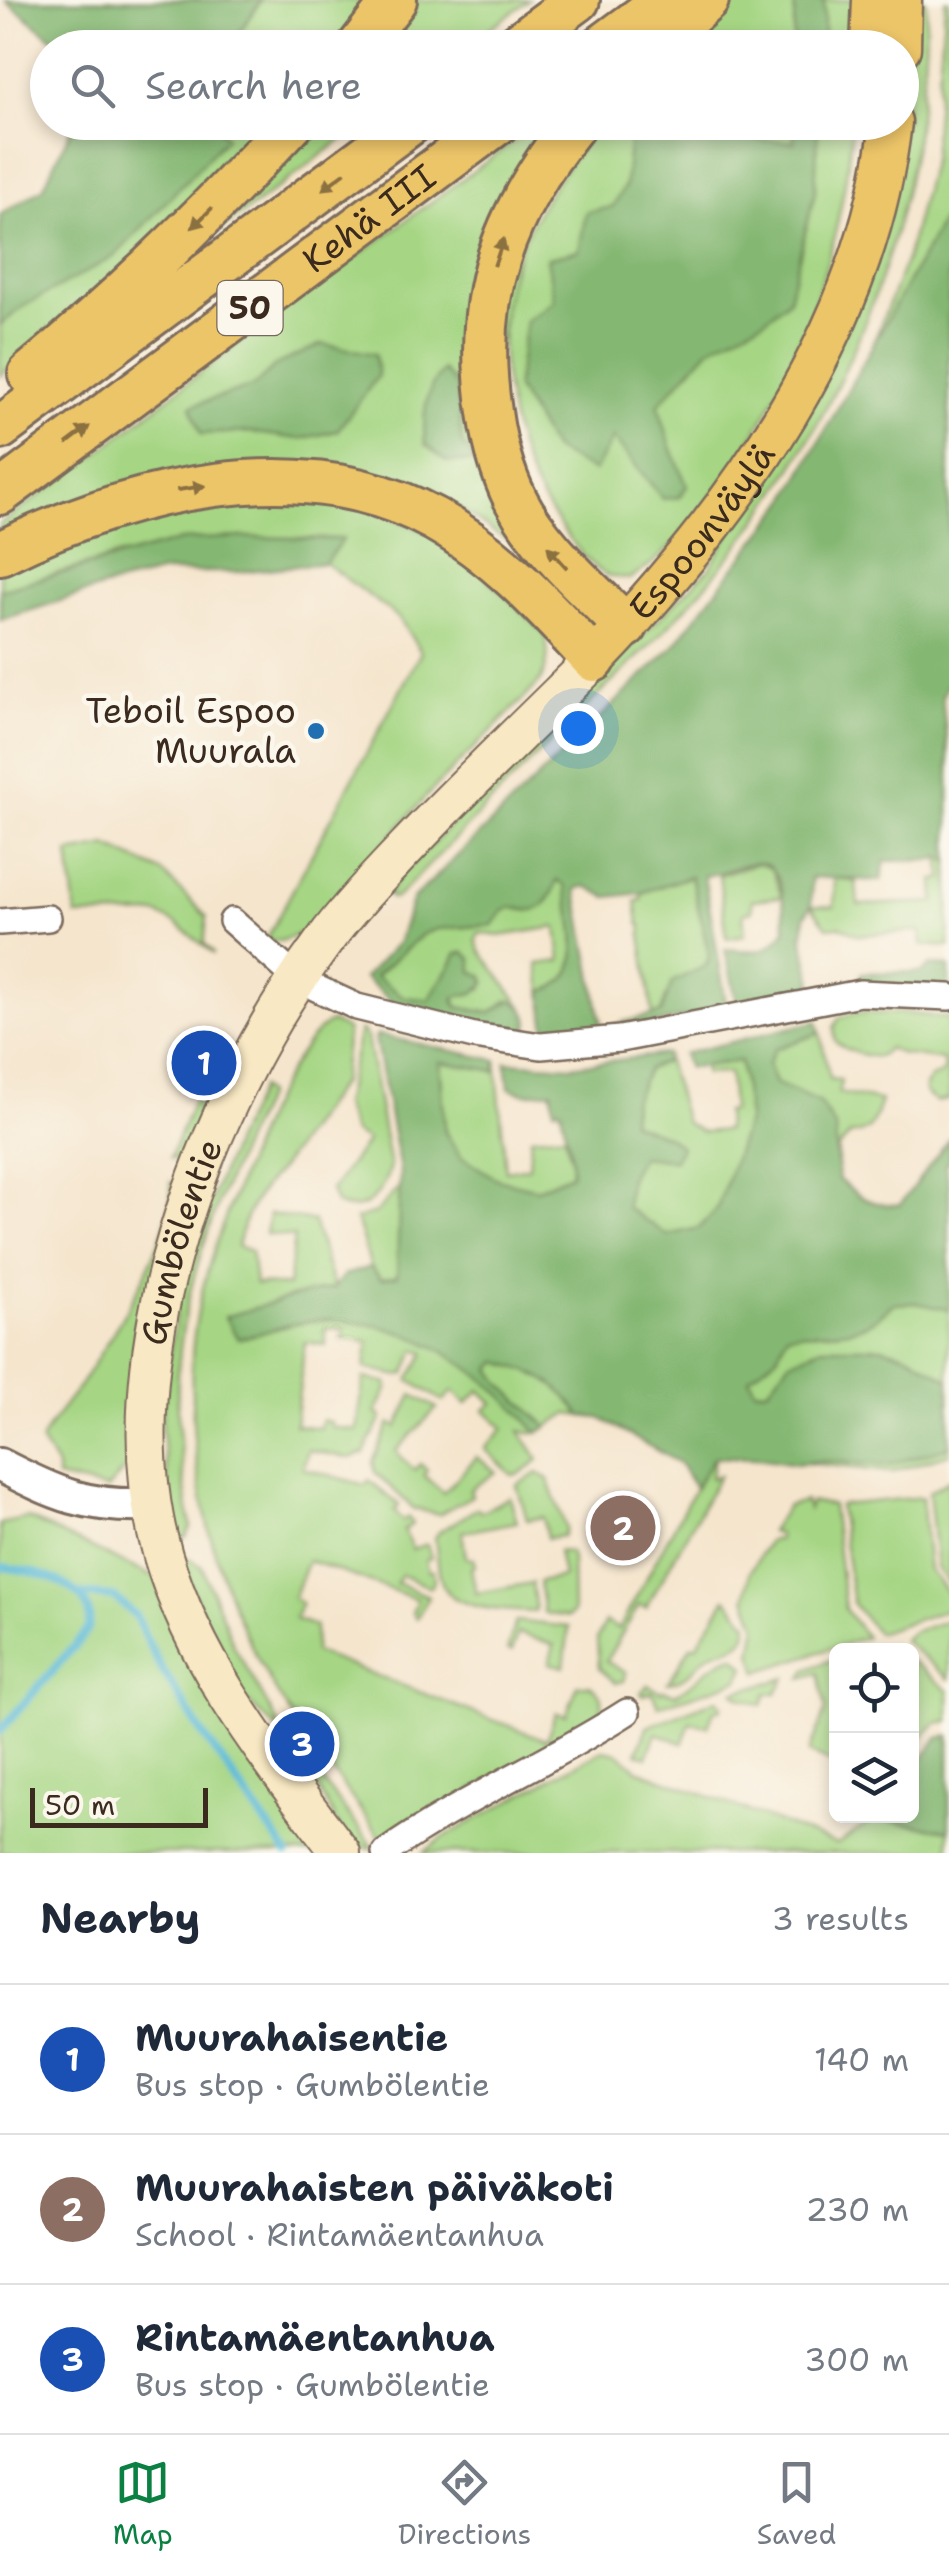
<!DOCTYPE html>
<meta charset="utf-8">
<style>
body{margin:0;font-family:"Shantell Sans",sans-serif;background:#f6f6f7;color:#1f2937}
.controls{position:absolute;right:30px;bottom:30px;display:grid;overflow:hidden;border-radius:15px;box-shadow:0 5px 15px #0003}
.controls button{width:90px;height:90px;display:grid;place-items:center;padding:0;border:0;border-bottom:2px solid #e0e1e3;background:#fff;color:#1f2937;font:50px sans-serif}
.scale{position:absolute;left:30px;bottom:25px;width:178px;box-sizing:border-box;padding-left:10px;border:5px solid #3b2a1e;border-top:0;font-size:28px;line-height:35px;white-space:nowrap;color:#3b2a1e;-webkit-text-stroke:8px #fbf7ec;paint-order:stroke}
.you{position:absolute;left:578px;top:728px;width:35px;height:35px;margin:-25px;border:8px solid #fff;border-radius:50%;background:#1a73e8;box-shadow:0 0 0 15px #1a73e833}
.badge{display:grid;place-items:center;width:65px;height:65px;border-radius:50%;background:#0b8043;color:#fff;font-size:32px;font-weight:700}
.pin{position:absolute;translate:-50% -50%;border:5px solid #fff;box-shadow:0 2px 10px #0006}
.list{margin:0;padding:0;list-style:none}
h2{display:flex;justify-content:space-between;align-items:center;height:130px;margin:0;padding:0 40px;font-size:42px}
h2 small{font-size:32px;font-weight:400;color:#747a83}
.list li{display:grid;grid-template-columns:65px 1fr auto;gap:30px;align-items:center;box-sizing:border-box;height:150px;padding:0 40px;border-top:2px solid #e0e1e3}
.list b{display:block;font-size:38px;white-space:nowrap}
.list p{margin:0;font-size:32px;white-space:nowrap;color:#747a83}
.list em{font-size:32px;font-style:normal;color:#747a83}
.icon{flex:none;width:55px;height:55px;fill:none;stroke:currentColor;stroke-width:2;stroke-linecap:round;stroke-linejoin:round}
.map{position:relative;flex:none;width:949px;height:1853px;overflow:hidden}
.search{position:absolute;background:#fff;box-shadow:0 5px 15px #0003;left:30px;right:30px;top:30px;height:110px;display:flex;align-items:center;gap:25px;box-sizing:border-box;padding:0 35px;border-radius:55px;color:#747a83;font-size:38px}
.sheet{height:580px;background:#fff}
nav{display:flex;justify-content:space-around;align-items:center;box-sizing:border-box;height:140px;border-top:2px solid #e0e1e3;background:#fff;font-size:28px;color:#747a83}
nav a{display:grid;justify-items:center;gap:5px}
nav .on{color:#0b8043}
.map>svg:first-child{display:block}
.green{fill:#a6d684;stroke:#708051;stroke-width:2.5;fill-rule:evenodd}
.forest{fill:#84b772;stroke:#607048;stroke-width:2.5}
.lines{fill:none;stroke-linecap:round;stroke-linejoin:round}
.stream{stroke:#58b9d7;stroke-width:8}
.minor-casing{stroke:#7c6b5b;stroke-width:30}
.tertiary-casing{stroke:#7c6b5b;stroke-width:38}
.secondary-casing{stroke:#7c6b5b;stroke-width:42}
.primary-casing{stroke:#7c6b5b;stroke-width:45}
.trunk-casing{stroke:#7c6b5b;stroke-width:48}
.minor{stroke:#fff;stroke-width:25}
.tertiary{stroke:#fff;stroke-width:32}
.secondary{stroke:#f8e8c3;stroke-width:38}
.primary{stroke:#edc569;stroke-width:40}
.trunk{stroke:#edc569;stroke-width:42}
.oneway{fill:#8b7040}
.poi-dot{fill:#1f6fb2;stroke:#fbf7ec;stroke-width:4}
.labels{text-anchor:middle;stroke-width:9;stroke-linejoin:round;paint-order:stroke}
.shield{fill:#fbf7ec;stroke:#75685c;stroke-width:2.5}
.shield-label{font-size:32px;font-weight:bold;fill:#3b2a1e}
.street-label{font-size:35px;fill:#3b2a1e;stroke:#fbf7ec}
.poi-label{font-size:35px;fill:#3b2a1e;stroke:#fbf7ec;text-anchor:end}
</style>
<div class="map">
<svg width="949" height="1853" viewBox="0 0 949 1853">
<rect width="100%" height="100%" fill="#fbf7ec"/>
<filter id="ink" filterUnits="userSpaceOnUse"><feTurbulence type="fractalNoise" baseFrequency=".01" numOctaves="2"/><feDisplacementMap in="SourceGraphic" scale="20" xChannelSelector="R" yChannelSelector="G"/><feConvolveMatrix kernelMatrix="1 2 1 2 8 2 1 2 1" color-interpolation-filters="sRGB"/></filter>
<filter id="wash" filterUnits="userSpaceOnUse"><feTurbulence type="fractalNoise" baseFrequency=".0048" numOctaves="4" result="noise"/><feDisplacementMap in="SourceGraphic" scale="40" xChannelSelector="R" yChannelSelector="G"/><feGaussianBlur stdDeviation="2.25" result="paint"/><feColorMatrix in="noise" values="0 0 0 0 0 0 0 0 0 0 0 0 0 0 0 0 0 1.4 0 .05"/><feComposite in="paint" operator="in"/></filter>
<g filter="url(#wash)">
<rect width="100%" height="100%" fill="#f5e5cd"/>
<!-- green -->
<g class="green">
<path d="M 5,0 L 370,0 L 332,48 L 64,47 Z"/>
<path d="M 413,0 L 529,0 L 464,47 L 376,48 Z"/>
<path d="M 732,0 L 862,0 L 858,47 L 677,48 Z"/>
<path d="M 913,0 L 926,0 C 929,208 846,420 712,578 C 665,634 610,683 558,734 C 504,787 452,843 398,896 L 394,899 L 388,896 L 398,878 L 709,569 L 730,532 L 904,118 Z"/>
<path d="M 945,0 L 949,0 L 949,208 L 871,349 L 906,260 L 932,159 Z"/>
<path d="M 214,123 L 272,123 L 119,273 L 0,376 L 0,325 L 226,138 Z"/>
<path d="M 314,123 L 364,123 L 163,274 Z"/>
<path d="M 539,123 L 560,123 L 530,157 L 483,437 L 588,609 L 581,615 L 509,542 L 443,498 L 384,478 L 0,538 L 0,524 L 86,462 L 241,341 Z"/>
<path d="M 602,123 L 852,123 C 842,257 793,391 711,499 C 688,530 664,558 630,579 C 623,578 613,578 607,575 C 589,568 562,529 551,513 C 526,477 516,443 508,400 C 487,285 528,207 602,123 Z"/>
<path d="M 226,494 L 346,500 L 447,539 L 545,634 C 549,654 549,666 538,684 L 432,790 L 306,932 L 280,941 L 266,940 L 421,652 L 399,618 L 325,563 L 342,539 L 120,555 L 0,590 L 0,569 L 77,535 Z"/>
<path d="M 107,846 L 162,872 L 207,917 L 204,943 L 214,954 L 177,924 L 157,914 L 76,916 L 69,853 Z"/>
<path d="M 940,856 L 949,861 L 949,947 L 922,945 L 921,931 L 858,935 L 840,926 L 827,927 L 811,906 L 834,907 L 835,878 L 856,882 L 858,905 L 935,902 L 934,880 L 943,879 Z"/>
<path d="M 758,863 L 772,869 L 782,897 L 752,900 L 752,911 L 743,913 L 745,935 L 727,938 L 719,875 Z"/>
<path d="M 691,876 L 709,955 L 707,965 L 666,996 L 661,1013 L 653,1016 L 641,935 L 642,926 L 639,924 L 636,901 L 642,900 L 641,893 Z"/>
<path d="M 556,880 L 565,885 C 572,920 592,982 542,991 L 538,964 L 561,961 L 557,927 L 499,936 L 479,933 L 476,940 L 480,951 L 522,1006 L 508,1000 L 490,1013 L 458,1007 L 455,997 L 483,988 L 472,971 L 456,954 C 451,972 437,982 430,1000 L 404,997 L 374,977 L 423,934 L 437,929 L 493,925 L 502,912 L 512,907 C 539,916 550,907 556,880 Z"/>
<path d="M 855,1013 L 907,1013 L 949,1018 L 949,1100 L 936,1102 L 925,1093 L 925,1086 L 931,1078 L 944,1073 L 943,1060 L 902,1054 L 888,1048 L 878,1057 C 861,1055 848,1052 835,1041 L 834,1028 L 839,1018 Z"/>
<path d="M 331,1022 L 347,1030 L 342,1081 L 279,1170 C 256,1193 245,1214 237,1246 L 251,1251 L 255,1284 L 288,1286 L 294,1237 L 266,1234 L 269,1214 L 313,1221 L 334,1288 L 381,1278 L 371,1267 L 356,1219 L 376,1213 L 400,1186 L 398,1276 L 656,1229 L 626,1207 L 629,1178 L 641,1155 L 674,1160 L 669,1137 L 631,1122 L 633,1101 L 648,1068 L 667,1061 L 685,1122 L 702,1132 L 726,1130 L 725,1112 L 732,1111 L 729,1073 L 705,1074 L 704,1066 L 740,1061 L 820,1033 L 830,1079 L 841,1080 L 839,1093 L 881,1101 C 873,1122 874,1132 850,1135 L 838,1149 L 838,1179 L 853,1192 L 876,1206 L 900,1205 L 949,1243 L 949,1454 L 891,1472 L 759,1458 L 714,1457 L 711,1478 L 719,1476 L 646,1608 L 639,1605 L 606,1661 L 626,1673 L 623,1681 L 616,1683 L 599,1668 L 597,1639 L 605,1622 L 619,1629 L 695,1488 L 679,1463 L 600,1418 L 568,1414 L 538,1433 L 520,1431 L 539,1460 L 519,1474 L 512,1475 L 485,1449 L 504,1428 L 485,1410 L 493,1403 L 480,1390 L 466,1404 L 453,1391 L 443,1401 L 409,1380 L 425,1353 L 415,1350 L 406,1373 L 399,1376 L 365,1368 L 369,1342 L 342,1338 L 345,1329 L 325,1328 L 326,1345 L 305,1342 L 295,1425 L 320,1428 L 322,1420 L 331,1422 L 331,1427 L 357,1430 L 364,1378 L 387,1383 L 388,1388 L 376,1412 L 382,1418 L 364,1453 L 350,1458 L 308,1450 L 303,1468 L 365,1485 L 369,1480 L 399,1505 L 394,1511 L 403,1521 L 408,1517 L 413,1524 L 404,1530 L 412,1549 L 427,1544 L 431,1558 L 425,1560 L 428,1571 L 433,1571 L 434,1582 L 430,1587 L 401,1575 L 396,1583 L 428,1596 L 417,1618 L 412,1613 L 417,1599 L 308,1560 L 293,1598 L 301,1603 L 295,1619 L 315,1626 L 314,1652 L 546,1740 L 556,1713 L 566,1715 L 578,1685 L 590,1685 C 602,1694 606,1703 599,1717 L 384,1842 L 316,1749 L 318,1747 L 309,1735 L 306,1736 C 237,1642 199,1536 193,1420 C 192,1389 190,1359 195,1329 C 203,1268 230,1205 252,1148 C 263,1117 303,1034 331,1022 ZM 747,1123 L 734,1232 L 693,1230 C 730,1216 731,1154 747,1123 Z"/>
<path d="M 360,1030 L 367,1037 L 390,1167 C 383,1192 365,1218 336,1204 L 331,1190 L 367,1141 L 353,1132 L 343,1105 Z"/>
<path d="M 440,1062 L 497,1071 L 506,1171 L 529,1167 L 531,1137 L 564,1134 L 573,1164 L 571,1174 L 537,1189 L 497,1180 L 461,1157 L 445,1132 Z"/>
<path d="M 200,1084 L 197,1134 L 187,1162 L 170,1158 Z"/>
<path d="M 260,1088 L 266,1095 C 225,1177 182,1281 178,1373 C 176,1425 182,1475 191,1526 L 186,1537 L 174,1540 L 161,1423 L 182,1271 L 234,1142 Z"/>
<path d="M 171,1182 L 181,1186 L 128,1465 L 107,1489 L 57,1478 L 57,1467 L 41,1441 C 51,1420 68,1403 81,1384 C 112,1335 175,1240 171,1182 Z"/>
<path d="M 413,1395 L 437,1408 L 396,1451 L 414,1470 L 420,1464 L 427,1470 L 424,1475 L 443,1493 L 477,1457 L 496,1472 L 470,1490 L 472,1496 L 439,1514 L 414,1509 L 375,1472 L 373,1462 L 390,1423 L 397,1427 Z"/>
<path d="M 538,1473 L 548,1479 L 566,1528 L 563,1536 L 547,1538 L 543,1517 L 527,1520 L 517,1485 Z"/>
<path d="M 949,1480 L 949,1584 L 937,1568 L 929,1492 Z"/>
<path d="M 510,1497 L 517,1522 L 462,1532 L 466,1558 L 474,1558 L 475,1566 L 471,1568 L 476,1593 L 532,1583 L 536,1611 L 534,1612 C 511,1611 466,1610 448,1593 C 437,1582 438,1553 435,1538 L 439,1532 L 478,1508 L 481,1512 Z"/>
<path d="M 922,1497 L 929,1570 L 949,1595 L 949,1609 L 877,1633 L 853,1604 L 839,1505 Z"/>
<path d="M 805,1501 L 808,1509 L 811,1502 L 832,1505 L 845,1609 L 866,1637 L 758,1672 L 752,1653 L 757,1626 L 746,1597 L 750,1572 L 768,1541 L 779,1539 L 778,1534 L 770,1532 L 787,1506 Z"/>
<path d="M 27,1518 L 156,1578 L 322,1853 L 0,1853 L 0,1524 Z"/>
<path d="M 558,1551 L 570,1552 L 572,1558 L 573,1612 L 568,1617 L 544,1613 L 539,1582 L 563,1577 Z"/>
<path d="M 187,1558 L 202,1567 L 235,1648 L 280,1727 L 277,1729 L 235,1691 L 180,1561 Z"/>
<path d="M 726,1598 L 748,1623 C 747,1631 746,1639 738,1644 C 729,1650 716,1649 707,1656 C 694,1667 687,1681 668,1683 L 691,1646 L 697,1645 Z"/>
<path d="M 949,1620 L 949,1679 L 903,1640 L 912,1632 Z"/>
<path d="M 516,1621 L 569,1627 L 564,1667 L 549,1663 L 554,1645 L 518,1633 L 512,1651 L 507,1650 Z"/>
<path d="M 735,1656 L 745,1667 L 739,1680 L 658,1706 L 652,1692 L 643,1696 L 641,1693 L 648,1685 L 661,1692 L 663,1690 L 675,1694 C 698,1683 710,1661 735,1656 Z"/>
<path d="M 836,1658 L 836,1765 L 809,1753 L 826,1709 L 819,1673 L 802,1678 L 806,1670 Z"/>
<path d="M 912,1661 L 949,1691 L 949,1721 L 936,1723 L 912,1747 Z"/>
<path d="M 786,1678 L 776,1693 L 767,1694 L 762,1705 L 739,1697 L 734,1692 Z"/>
<path d="M 717,1699 L 722,1706 L 720,1710 L 714,1710 L 708,1726 L 690,1722 L 683,1743 L 656,1733 L 647,1757 L 637,1753 L 647,1727 Z"/>
<path d="M 603,1750 L 618,1753 L 638,1770 L 837,1844 L 875,1819 L 949,1830 L 949,1853 L 423,1853 L 444,1837 Z"/>
<path d="M 317,1774 L 372,1845 L 372,1848 L 355,1846 L 338,1825 L 312,1778 Z"/>
</g>
<!-- forest -->
<g class="forest">
<path d="M 5,0 L 261,0 L 230,47 L 64,47 Z"/>
<path d="M 795,0 L 824,0 L 824,47 L 793,47 Z"/>
<path d="M 74,123 L 214,123 L 226,138 L 115,256 L 24,306 L 0,325 L 0,215 L 43,188 Z"/>
<path d="M 641,123 L 726,123 L 759,140 L 794,142 L 794,123 L 818,123 L 815,192 L 789,299 L 766,319 L 710,348 L 658,405 L 671,447 L 687,486 L 680,497 L 663,499 L 613,438 L 594,471 L 553,450 L 516,387 L 526,321 L 554,301 L 547,258 L 579,250 L 586,212 L 613,207 L 625,185 L 630,137 Z"/>
<path d="M 949,208 L 949,681 L 942,697 L 949,762 L 949,861 L 940,857 L 933,860 L 885,861 L 881,881 L 812,877 L 811,906 L 805,916 L 803,940 L 813,983 L 804,992 L 744,1008 L 737,1003 L 725,949 C 756,951 764,957 786,930 C 782,911 787,864 757,863 C 743,862 720,875 704,876 L 727,1009 L 614,1032 L 619,1023 L 661,1013 L 672,982 L 707,965 L 709,954 L 691,876 L 641,893 L 607,897 L 586,886 L 576,889 L 601,1021 L 596,1031 L 551,1036 L 546,1032 L 542,991 C 592,982 572,921 565,886 L 557,881 C 548,906 540,916 512,907 L 502,912 L 493,925 L 437,929 L 423,934 L 375,976 L 404,997 L 429,1000 C 437,982 451,972 456,954 L 464,952 L 472,959 L 472,971 L 483,976 L 486,983 L 473,993 L 455,997 L 454,1003 L 458,1007 L 490,1013 L 512,1000 C 526,1008 535,1021 523,1036 L 403,1011 L 364,978 L 398,942 L 413,899 L 672,648 L 785,503 Z"/>
<path d="M 322,344 L 375,354 L 378,376 L 337,431 L 299,439 L 249,432 L 201,434 L 191,406 L 254,386 L 277,364 Z"/>
<path d="M 443,370 L 457,386 L 462,443 L 476,462 L 447,462 L 425,444 C 423,417 424,390 443,370 Z"/>
<path d="M 241,537 L 343,539 L 325,563 L 237,572 L 163,572 L 101,588 L 0,620 L 0,590 L 182,540 Z"/>
<path d="M 930,965 L 949,966 L 949,994 L 864,983 L 860,979 L 862,973 L 923,972 Z"/>
<path d="M 817,1021 L 820,1033 L 775,1049 L 768,1064 L 775,1083 L 819,1102 L 835,1127 L 838,1179 C 858,1198 873,1206 900,1205 L 949,1139 L 949,1160 L 945,1165 L 949,1186 L 949,1310 L 916,1303 L 893,1304 C 854,1342 836,1328 787,1334 L 777,1356 L 749,1378 L 755,1389 L 767,1390 L 790,1361 L 822,1347 L 882,1347 L 907,1354 L 949,1380 L 949,1447 L 889,1465 L 822,1461 L 796,1464 L 759,1458 L 714,1457 L 695,1488 L 679,1463 L 600,1418 L 582,1416 C 556,1381 539,1373 498,1362 L 491,1369 L 501,1384 L 548,1427 L 538,1433 C 487,1375 430,1330 351,1322 C 341,1321 330,1319 320,1320 C 293,1322 264,1333 238,1339 L 225,1317 L 295,1296 L 333,1288 L 344,1275 L 371,1267 L 381,1279 L 397,1276 L 400,1170 L 375,1038 L 378,1035 L 496,1060 L 497,1071 L 440,1062 L 445,1132 L 461,1157 L 497,1179 L 537,1189 L 571,1174 C 575,1157 563,1128 561,1108 L 554,1109 L 552,1091 L 526,1094 L 509,1088 L 506,1062 L 571,1066 L 666,1054 L 667,1061 L 648,1069 L 633,1101 L 631,1122 L 669,1137 L 681,1147 L 674,1160 L 641,1156 L 629,1178 L 626,1207 L 667,1235 L 699,1228 L 717,1209 L 748,1118 L 740,1061 L 688,1068 L 683,1054 Z"/>
<path d="M 949,1735 L 949,1830 L 875,1819 L 878,1816 L 912,1816 L 912,1773 L 938,1738 Z"/>
</g>
<g class="lines">
<!-- stream -->
<g class="stream">
<path d="M 0,1567 C 33,1570 100,1585 88,1630 L 0,1731"/>
<path d="M 77,1594 L 114,1597 L 135,1615 L 157,1661 L 202,1733 L 287,1853"/>
</g>
</g>
</g>
<g filter="url(#ink)">
<g class="lines">
<!-- minor casing -->
<g class="minor-casing">
<g id="minor">
<path d="M 232,921 L 297,979 L 357,1007 L 474,1036 L 541,1046 L 620,1039 L 860,993 L 949,997"/>
<path d="M 0,922 L 48,918"/>
<path d="M 385,1853 C 461,1799 548,1763 627,1712"/>
</g>
</g>
<!-- tertiary casing -->
<g class="tertiary-casing">
<path id="tertiary" d="M 0,1465 C 56,1494 87,1508 152,1505"/>
</g>
<!-- secondary casing -->
<g class="secondary-casing">
<g id="secondary">
<path id="s1" d="M 341,1853 C 271,1760 196,1669 163,1556 C 106,1361 206,1101 322,944 C 351,904 388,867 422,831 C 478,773 536,717 594,660"/>
</g>
</g>
<!-- primary casing -->
<g class="primary-casing">
<g id="primary">
<path d="M 871,48 L 873,0"/>
<path d="M 900,48 L 901,0"/>
<path id="s2" d="M 594,660 C 736,511 867,333 891,122"/>
</g>
</g>
<!-- trunk casing -->
<g class="trunk-casing">
<g id="trunk">
<path d="M 358,48 L 395,0"/>
<path d="M 513,48 L 578,0"/>
<path d="M 600,48 L 665,0"/>
<path d="M 653,48 L 707,0"/>
<path d="M 576,122 C 503,213 472,295 490,412 C 495,448 504,482 523,513 C 551,557 589,590 626,626"/>
<path d="M 30,374 C 124,296 210,211 293,122"/>
<path d="M 0,428 L 412,122"/>
<path id="s3" d="M 0,493 L 499,122"/>
<path d="M 0,553 C 127,490 301,446 434,519 C 497,554 545,607 594,660"/>
</g>
</g>
<!-- minor -->
<use href="#minor" class="minor"/>
<!-- tertiary -->
<use href="#tertiary" class="tertiary"/>
<!-- secondary -->
<use href="#secondary" class="secondary"/>
<!-- primary -->
<use href="#primary" class="primary"/>
<!-- trunk -->
<use href="#trunk" class="trunk"/>
</g>
<!-- one-way arrows -->
<defs><path id="oneway-solid" d="M-6-.8H1V-3.2L6.5 0L1 3.2V.8H-6Z" transform="scale(2.5)"/></defs>
<g class="oneway">
<use href="#oneway-solid" transform="translate(334 181) rotate(143)"/>
<use href="#oneway-solid" transform="translate(202 218) rotate(135)"/>
<use href="#oneway-solid" transform="translate(499 252) rotate(-71)"/>
<use href="#oneway-solid" transform="translate(78 435) rotate(-37)"/>
<use href="#oneway-solid" transform="translate(191 488) rotate(-9)"/>
<use href="#oneway-solid" transform="translate(557 557) rotate(-132)"/>
</g>
</g>
<!-- markers -->
<circle class="poi-dot" cx="316" cy="731" r="10"/>
<g class="labels">
<!-- shield labels -->
<rect class="shield" x="217.5" y="281" width="65" height="54" rx="8"/>
<g class="shield-label">
<text x="250" y="319">50</text>
</g>
<!-- street labels -->
<g class="street-label">
<text dy="12" stroke="none"><textPath href="#s3" startOffset="460">Kehä III</textPath></text>
<text dy="12" stroke="none"><textPath href="#s2" startOffset="168">Espoonväylä</textPath></text>
<text dy="12" stroke="none"><textPath href="#s1" startOffset="668">Gumbölentie</textPath></text>
</g>
<!-- poi labels -->
<g class="poi-label">
<text x="296" y="723">Teboil Espoo<tspan x="296" dy="40">Muurala</tspan></text>
</g>
</g>
</svg>
<div class="controls">
<button><svg class="icon" aria-label="locate" viewBox="0 0 24 24"><circle cx="12" cy="12" r="6"/><path d="M12 2v4M12 18v4M2 12h4M18 12h4"/></svg></button>
<button><svg class="icon" aria-label="layers" viewBox="0 0 24 24"><path d="M12 4l9 5-9 5-9-5zM3 14l9 5 9-5"/></svg></button>
</div>
<div class="scale">50 m</div>
<div class="you"></div>
<div class="pin badge" style="left:204px;top:1063px;background:#1a4fb4">1</div>
<div class="pin badge" style="left:623px;top:1528px;background:#8d6e63">2</div>
<div class="pin badge" style="left:302px;top:1744px;background:#1a4fb4">3</div>
<div class="search"><svg class="icon" aria-label="search" viewBox="0 0 24 24"><circle cx="10" cy="10" r="6"/><path d="M15 15l6 6"/></svg>Search here</div>
</div>
<section class="sheet">
<h2>Nearby<small>3 results</small></h2>
<ul class="list">
<li><span class="badge" style="background:#1a4fb4">1</span><div><b>Muurahaisentie</b><p>Bus stop · Gumbölentie</p></div><em>140 m</em></li>
<li><span class="badge" style="background:#8d6e63">2</span><div><b>Muurahaisten päiväkoti</b><p>School · Rintamäentanhua</p></div><em>230 m</em></li>
<li><span class="badge" style="background:#1a4fb4">3</span><div><b>Rintamäentanhua</b><p>Bus stop · Gumbölentie</p></div><em>300 m</em></li>
</ul>
</section>
<nav>
<a class="on"><svg class="icon" aria-label="map" viewBox="0 0 24 24"><path d="M3 6l6-2 6 2 6-2v14l-6 2-6-2-6 2zM9 4v14M15 6v14"/></svg>Map</a>
<a><svg class="icon" aria-label="directions" viewBox="0 0 24 24"><path d="M12 3l9 9-9 9-9-9zM9 14v-3h6M13 9l2 2-2 2"/></svg>Directions</a>
<a><svg class="icon" aria-label="saved" viewBox="0 0 24 24"><path d="M7 4h10v16l-5-4-5 4z"/></svg>Saved</a>
</nav>
